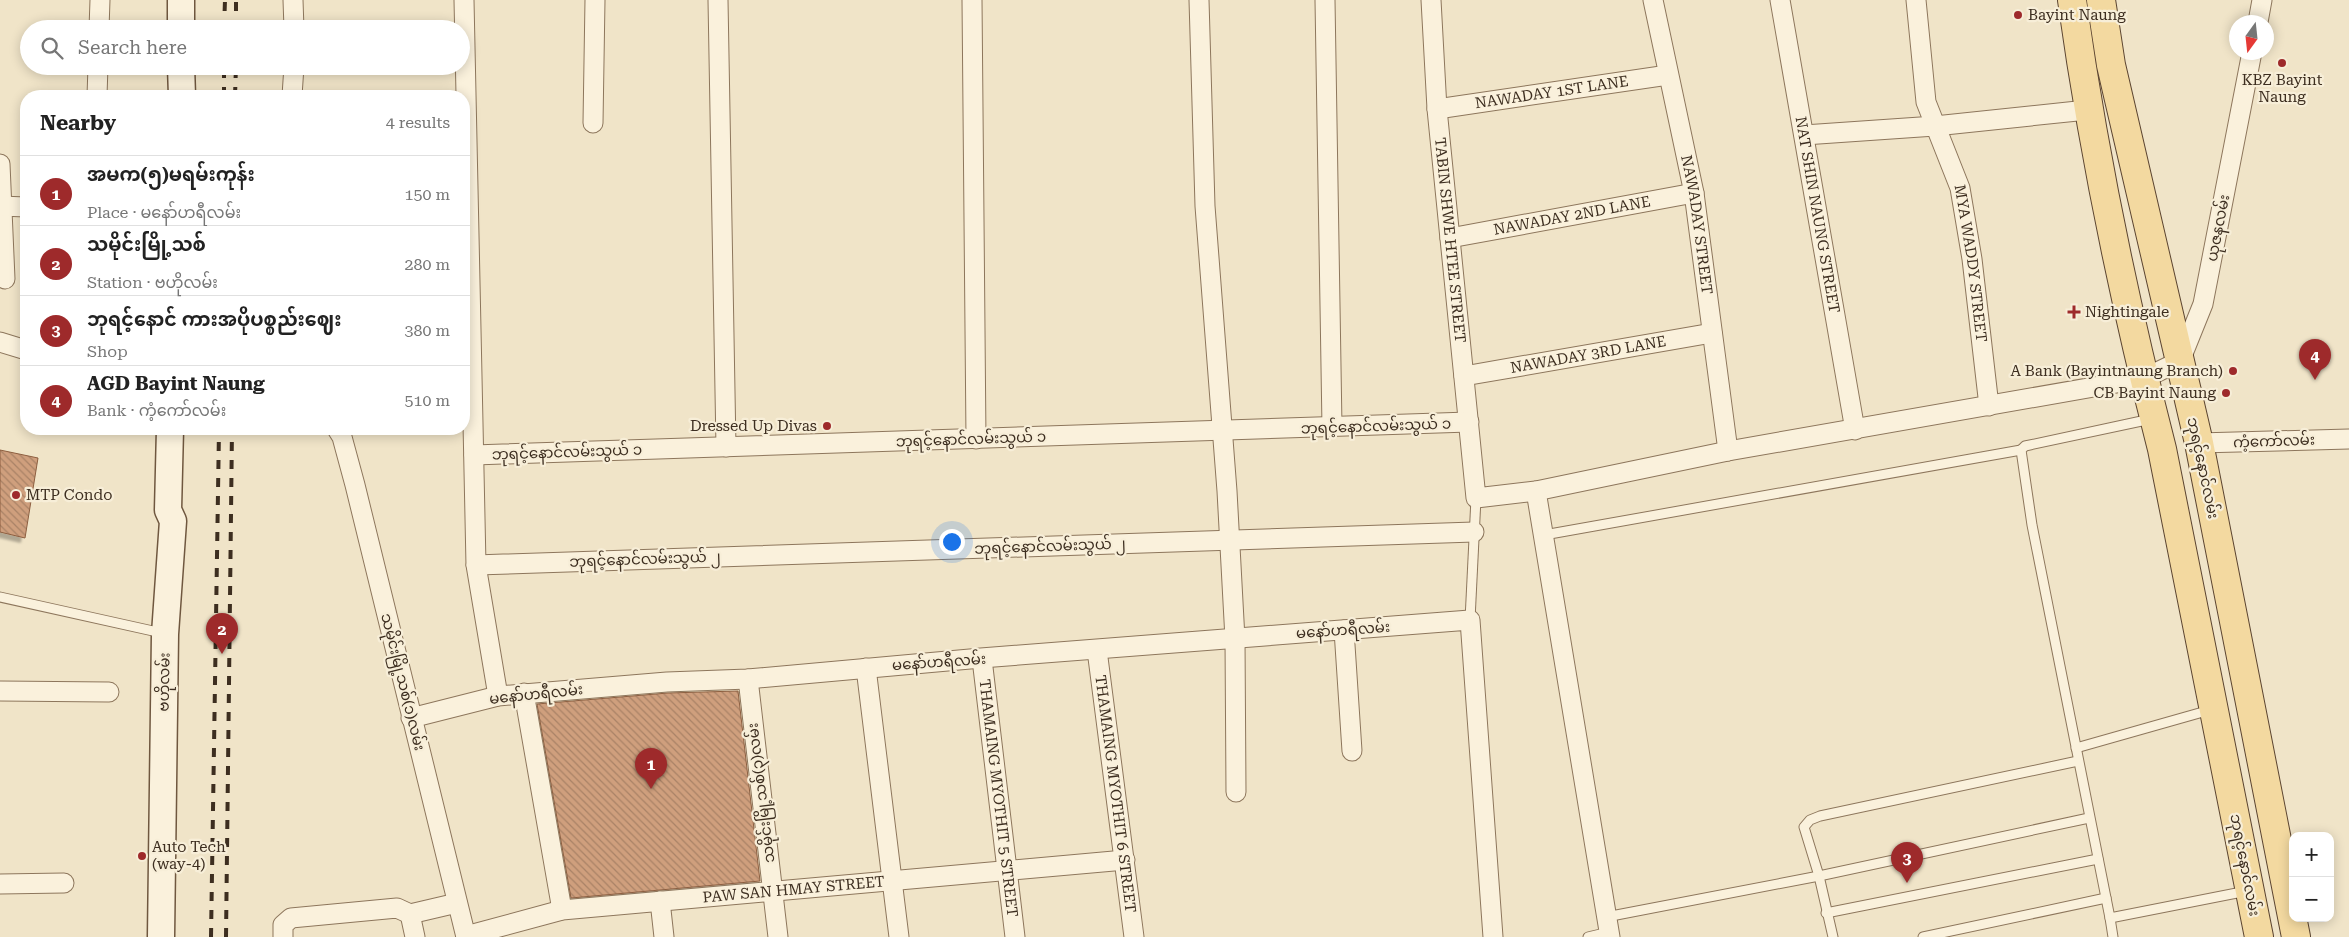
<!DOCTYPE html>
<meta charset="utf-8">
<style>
body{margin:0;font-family:"Roboto Serif","Noto Sans Myanmar",serif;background:#f6f6f6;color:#222}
.controls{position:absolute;right:15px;bottom:15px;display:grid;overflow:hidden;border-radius:10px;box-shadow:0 2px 12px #0003}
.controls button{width:45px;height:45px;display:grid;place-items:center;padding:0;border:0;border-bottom:1px solid #e0e0e0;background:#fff;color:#222;font:25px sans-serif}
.compass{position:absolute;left:2229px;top:15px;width:45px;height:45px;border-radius:50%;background:#fff;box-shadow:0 2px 12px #0003;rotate:195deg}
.you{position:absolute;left:951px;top:541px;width:18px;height:18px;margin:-12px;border:4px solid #fff;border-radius:50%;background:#1a73e8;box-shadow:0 0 0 8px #1a73e833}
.badge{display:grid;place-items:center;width:32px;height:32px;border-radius:50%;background:#9e2a2b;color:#fff;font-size:16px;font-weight:700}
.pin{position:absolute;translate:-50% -41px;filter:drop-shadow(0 1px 2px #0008)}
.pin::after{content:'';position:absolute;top:26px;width:18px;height:15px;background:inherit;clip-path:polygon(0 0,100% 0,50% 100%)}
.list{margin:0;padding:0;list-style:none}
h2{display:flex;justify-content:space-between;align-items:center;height:65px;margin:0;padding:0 20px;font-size:21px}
h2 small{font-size:16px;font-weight:400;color:#767676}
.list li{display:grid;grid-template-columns:32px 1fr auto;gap:15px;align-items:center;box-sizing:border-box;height:70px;padding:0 20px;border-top:1px solid #e0e0e0}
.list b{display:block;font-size:19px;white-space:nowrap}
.list p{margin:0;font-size:16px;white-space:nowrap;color:#767676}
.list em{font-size:16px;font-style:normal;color:#767676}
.icon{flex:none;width:28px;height:28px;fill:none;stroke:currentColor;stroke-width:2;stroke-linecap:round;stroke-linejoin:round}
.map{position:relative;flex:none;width:2349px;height:937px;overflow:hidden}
.search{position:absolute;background:#fff;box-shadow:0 2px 12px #0003;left:20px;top:20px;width:450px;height:55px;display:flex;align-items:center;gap:12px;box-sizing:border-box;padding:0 18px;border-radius:28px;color:#767676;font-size:19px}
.panel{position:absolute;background:#fff;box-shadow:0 2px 12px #0003;left:20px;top:90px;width:450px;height:345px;border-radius:20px}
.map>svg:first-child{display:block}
.building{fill:url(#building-back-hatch);stroke:#8d5f41;filter:url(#shadow)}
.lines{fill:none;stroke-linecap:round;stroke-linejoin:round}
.lane-casing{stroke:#8d765c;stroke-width:11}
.street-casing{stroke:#8d765c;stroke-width:21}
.secondary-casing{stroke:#6f573f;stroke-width:29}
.primary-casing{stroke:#5b4430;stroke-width:30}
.lane{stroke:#faf1dc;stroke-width:9}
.street{stroke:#faf1dc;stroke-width:19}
.secondary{stroke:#faf1dc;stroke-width:26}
.primary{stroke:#f3d9a0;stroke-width:28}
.rail{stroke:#3d2e20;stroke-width:4;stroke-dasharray:9 9;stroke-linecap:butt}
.poi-dot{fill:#9e2a2b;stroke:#f7eed8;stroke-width:2}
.labels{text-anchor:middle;stroke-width:4.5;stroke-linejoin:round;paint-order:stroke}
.poi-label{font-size:15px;fill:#3d2e20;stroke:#f7eed8;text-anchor:start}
.street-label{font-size:15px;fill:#3d2e20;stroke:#f7eed8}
</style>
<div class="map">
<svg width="2349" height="937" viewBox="0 0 2349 937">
<defs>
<pattern id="building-back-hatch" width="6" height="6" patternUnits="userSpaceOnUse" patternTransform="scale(1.25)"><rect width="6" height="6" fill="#cf9f7d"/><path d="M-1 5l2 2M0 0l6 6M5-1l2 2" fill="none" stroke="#a98266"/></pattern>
<filter id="shadow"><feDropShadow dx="-4.5" dy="4.5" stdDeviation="1" flood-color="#0004"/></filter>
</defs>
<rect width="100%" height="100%" fill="#f0e4c8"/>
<!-- building -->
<g class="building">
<path d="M 0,450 L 38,458 L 25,538 L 0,532 Z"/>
<path d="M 738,691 L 760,881 L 571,898 L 537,704 L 668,693 Z"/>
</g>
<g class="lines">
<!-- lane casing -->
<g class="lane-casing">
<g id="lane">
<path d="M 2151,419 L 2025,446 L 2021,450 L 2032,525 L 2110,918 L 2247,891"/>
<path d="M 1544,535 L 2021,450"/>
<path d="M 0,597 L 162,633"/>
<path d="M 1470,620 L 1476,498"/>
<path d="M 2076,748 L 2210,710"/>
<path d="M 1826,913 L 2098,859"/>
<path d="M 1606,917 L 1819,876 L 2089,818"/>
<path d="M 2110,918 L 2113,937"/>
<path d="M 1588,937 L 1609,932"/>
<path d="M 1833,937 L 1819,876 L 1804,827 L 1810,820 L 1820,816 L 2078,761"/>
<path d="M 1923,937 L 2106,898"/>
</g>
</g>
<!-- street casing -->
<g class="street-casing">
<g id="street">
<path d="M 293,0 L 294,29"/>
<path d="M 464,0 L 476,565 L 498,696"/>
<path d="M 718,0 L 726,447"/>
<path d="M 972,0 L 976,439"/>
<path d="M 1199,0 L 1205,206 L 1227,491 L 1235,639 L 1236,792"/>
<path d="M 1325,0 L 1332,427"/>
<path id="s1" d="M 1431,0 L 1437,109 L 1476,498 L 1536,491 L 1728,451 L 2145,378 L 2180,361 L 2203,304 L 2252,52"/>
<path id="s2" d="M 1653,0 L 1694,193 L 1728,451"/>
<path id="s3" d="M 1780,0 L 1855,430"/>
<path id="s4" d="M 1916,0 L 1926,102 L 1960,188 L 1972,259 L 1989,406"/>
<path d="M 2258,22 L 2262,0"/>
<path d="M 99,29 L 100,0"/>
<path d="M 97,96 L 98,66"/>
<path d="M 292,96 L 294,66"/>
<path id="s5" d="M 1437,109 L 1668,75"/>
<path d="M 593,123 L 595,0"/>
<path d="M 1804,135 L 1935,126 L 2087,110"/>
<path d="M 0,164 L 5,279"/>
<path d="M 0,206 L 26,207"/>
<path id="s6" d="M 1450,238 L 1694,193"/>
<path d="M 0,342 L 26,350"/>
<path id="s7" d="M 1464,376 L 1712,333"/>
<path d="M 337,429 L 342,437 L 355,485 L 466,937"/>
<path d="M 2199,443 L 2349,439"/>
<path d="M 474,455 L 1469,422"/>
<path d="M 1536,491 L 1610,937"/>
<path d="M 476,565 L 1474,532"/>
<path d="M 1344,630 L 1352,751"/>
<path id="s8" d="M 1097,650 L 1134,937"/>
<path id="s9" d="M 982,659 L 1015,937"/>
<path d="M 866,668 L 899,937"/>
<path d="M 748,679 L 778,937"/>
<path d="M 0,691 L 109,692"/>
<path d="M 524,693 L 562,910"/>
<path d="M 411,718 L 498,696 L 667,682 L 748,679 L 981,658 L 1470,620 L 1493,937"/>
<path d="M 0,884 L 64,883"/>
<path d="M 660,901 L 664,937"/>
<path d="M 410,914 L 415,937"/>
<path id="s10" d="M 466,936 L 562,910 L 1125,860"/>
<path d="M 283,937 L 283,925 L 291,918 L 397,908 L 410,914 L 457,903"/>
</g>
</g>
<!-- secondary casing -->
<g class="secondary-casing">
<g id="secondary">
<path d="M 181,0 L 181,29"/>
<path d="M 181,66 L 182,96"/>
<path d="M 161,937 L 165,634 L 173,521 L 168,510 L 170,429"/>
</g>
</g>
<!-- primary casing -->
<g class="primary-casing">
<g id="primary">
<path d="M 2072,0 C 2093,151 2124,301 2162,449 L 2259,937"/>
<path d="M 2101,0 L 2111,65 L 2199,443 L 2296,937"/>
</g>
</g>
<!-- lane -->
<use href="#lane" class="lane"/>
<!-- street -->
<use href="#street" class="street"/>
<!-- secondary -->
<use href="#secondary" class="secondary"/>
<!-- primary -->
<use href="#primary" class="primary"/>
<!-- rail -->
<g class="rail">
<path d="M 224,29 L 225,0"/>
<path d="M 236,29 L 236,0"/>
<path d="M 224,96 L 224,66"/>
<path d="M 235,96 L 236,66"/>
<path d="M 211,937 L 219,429"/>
<path d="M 226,937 L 232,429"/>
</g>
</g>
<!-- markers -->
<g class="poi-dot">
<circle cx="2018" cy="15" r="5"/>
<circle cx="2282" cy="63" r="5"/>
<path d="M2071.5 304.5h5v5h5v5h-5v5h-5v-5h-5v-5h5z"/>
<circle cx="2233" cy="371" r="5"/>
<circle cx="2226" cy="393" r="5"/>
<circle cx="827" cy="426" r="5"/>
<circle cx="16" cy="495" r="5"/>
<circle cx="142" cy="856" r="5"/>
</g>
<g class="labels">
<!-- poi labels -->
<g class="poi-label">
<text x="2028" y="20">Bayint Naung</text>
<text x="2282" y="85" text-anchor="middle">KBZ Bayint<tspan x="2282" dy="17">Naung</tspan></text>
<text x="2085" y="317">Nightingale</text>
<text x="2223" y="376" text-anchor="end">A Bank (Bayintnaung Branch)</text>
<text x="2216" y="398" text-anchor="end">CB Bayint Naung</text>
<text x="817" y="431" text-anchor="end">Dressed Up Divas</text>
<text x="26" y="500">MTP Condo</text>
<text x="152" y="852">Auto Tech<tspan x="152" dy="17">(way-4)</tspan></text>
</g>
<!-- street labels -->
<g class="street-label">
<text dy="5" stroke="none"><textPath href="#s5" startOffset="116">NAWADAY 1ST LANE</textPath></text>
<text dy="5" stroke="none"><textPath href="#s3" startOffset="218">NAT SHIN NAUNG STREET</textPath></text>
<text dy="5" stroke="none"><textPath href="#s6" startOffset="124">NAWADAY 2ND LANE</textPath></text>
<text dy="5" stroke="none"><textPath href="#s2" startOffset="229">NAWADAY STREET</textPath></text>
<text transform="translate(2218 228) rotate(-79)" y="5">ယုဇနလမ်း</text>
<text dy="5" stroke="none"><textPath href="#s1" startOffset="241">TABIN SHWE HTEE STREET</textPath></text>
<text dy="5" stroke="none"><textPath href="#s4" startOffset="271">MYA WADDY STREET</textPath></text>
<text dy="5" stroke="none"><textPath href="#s7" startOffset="126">NAWADAY 3RD LANE</textPath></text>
<text transform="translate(1376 426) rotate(-2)" y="5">ဘုရင့်နောင်လမ်းသွယ် ၁</text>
<text transform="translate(971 439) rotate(-2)" y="5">ဘုရင့်နောင်လမ်းသွယ် ၁</text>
<text transform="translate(2274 441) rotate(-2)" y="5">ကံ့ကော်လမ်း</text>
<text transform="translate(567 452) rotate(-2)" y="5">ဘုရင့်နောင်လမ်းသွယ် ၁</text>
<text transform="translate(2203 468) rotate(78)" y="5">ဘုရင့်နောင်လမ်း</text>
<text transform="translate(1050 546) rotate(-2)" y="5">ဘုရင့်နောင်လမ်းသွယ် ၂</text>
<text transform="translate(645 559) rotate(-2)" y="5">ဘုရင့်နောင်လမ်းသွယ် ၂</text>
<text transform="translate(1343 630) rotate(-4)" y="5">မနော်ဟရီလမ်း</text>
<text transform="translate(939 662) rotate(-4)" y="5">မနော်ဟရီလမ်း</text>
<text transform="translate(164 682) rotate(-89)" y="5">ဗဟိုလမ်း</text>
<text transform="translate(403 682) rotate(76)" y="5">သမိုင်းမြို့သစ်(၁)လမ်း</text>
<text transform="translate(536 694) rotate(-6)" y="5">မနော်ဟရီလမ်း</text>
<text transform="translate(761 793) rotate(-97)" y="5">သမိုင်းမြို့သစ်(၃)လမ်း</text>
<text dy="5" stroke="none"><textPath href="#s8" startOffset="145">THAMAING MYOTHIT 6 STREET</textPath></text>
<text dy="5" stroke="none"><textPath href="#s9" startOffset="140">THAMAING MYOTHIT 5 STREET</textPath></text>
<text transform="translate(2245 865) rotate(79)" y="5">ဘုရင့်နောင်လမ်း</text>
<text dy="5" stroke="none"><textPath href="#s10" startOffset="332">PAW SAN HMAY STREET</textPath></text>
</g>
</g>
</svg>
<div class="controls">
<button>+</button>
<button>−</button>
</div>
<svg class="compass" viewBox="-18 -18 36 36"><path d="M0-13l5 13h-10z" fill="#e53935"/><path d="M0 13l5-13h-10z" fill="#767676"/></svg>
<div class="you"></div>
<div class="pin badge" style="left:651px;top:789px">1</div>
<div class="pin badge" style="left:222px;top:654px">2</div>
<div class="pin badge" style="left:1907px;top:883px">3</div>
<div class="pin badge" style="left:2315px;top:380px">4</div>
<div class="search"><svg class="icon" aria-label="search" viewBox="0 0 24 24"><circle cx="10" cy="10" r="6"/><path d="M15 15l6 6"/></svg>Search here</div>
<section class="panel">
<h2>Nearby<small>4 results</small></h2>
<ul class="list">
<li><span class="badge">1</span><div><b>အမက(၅)မရမ်းကုန်း</b><p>Place · မနော်ဟရီလမ်း</p></div><em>150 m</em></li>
<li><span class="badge">2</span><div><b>သမိုင်းမြို့သစ်</b><p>Station · ဗဟိုလမ်း</p></div><em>280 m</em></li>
<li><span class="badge">3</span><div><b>ဘုရင့်နောင် ကားအပိုပစ္စည်းဈေး</b><p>Shop</p></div><em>380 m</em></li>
<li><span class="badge">4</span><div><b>AGD Bayint Naung</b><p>Bank · ကံ့ကော်လမ်း</p></div><em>510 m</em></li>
</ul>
</section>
</div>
